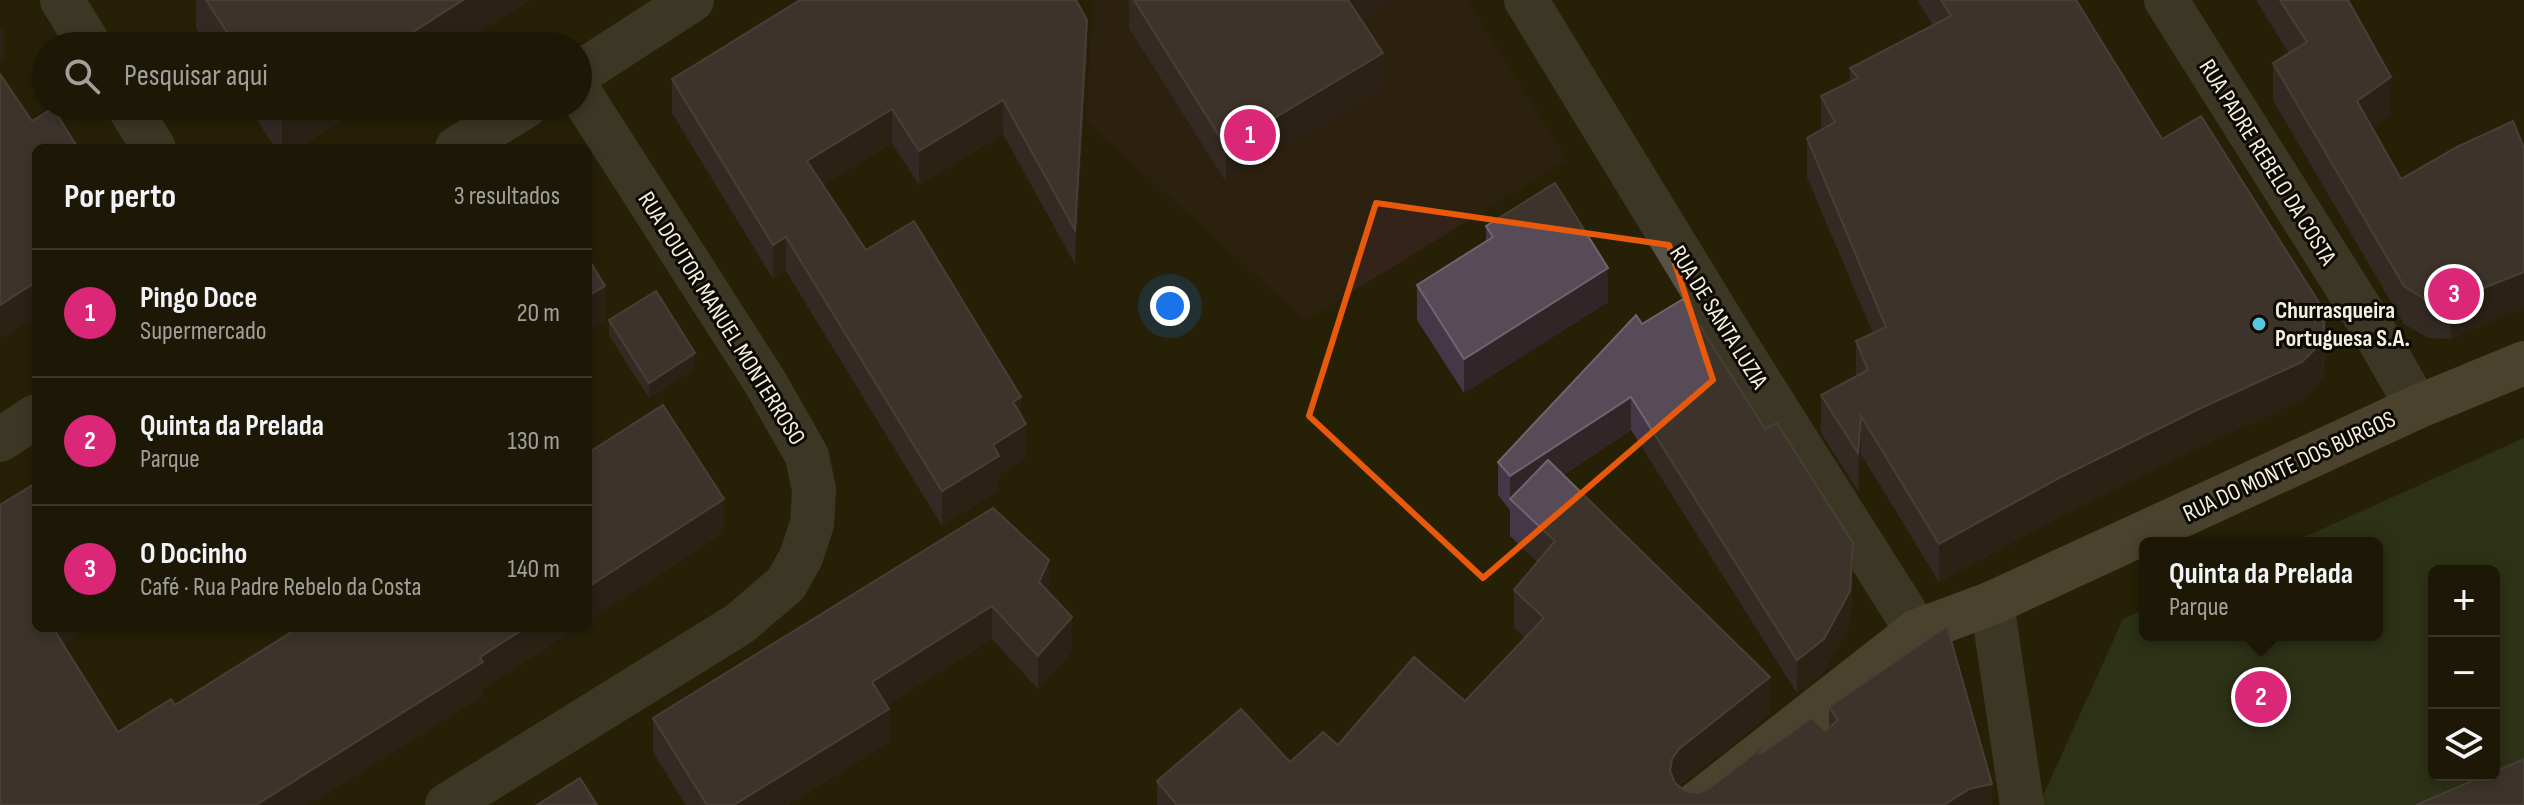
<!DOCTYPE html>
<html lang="pt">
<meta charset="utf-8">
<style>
body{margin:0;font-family:"Sofia Sans Condensed",sans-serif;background:#292513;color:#f1f3f6}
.controls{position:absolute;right:24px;bottom:24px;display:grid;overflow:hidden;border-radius:12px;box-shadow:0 4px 12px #0003}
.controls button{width:72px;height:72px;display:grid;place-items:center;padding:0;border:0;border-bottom:2px solid #3a3727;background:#1c1805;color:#f1f3f6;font:40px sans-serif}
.you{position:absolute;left:1170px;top:306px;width:28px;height:28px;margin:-20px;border:6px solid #fff;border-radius:50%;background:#1a73e8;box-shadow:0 0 0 12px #1a73e833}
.badge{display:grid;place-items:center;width:52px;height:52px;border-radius:50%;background:#db2777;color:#fff;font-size:26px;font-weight:700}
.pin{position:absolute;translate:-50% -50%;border:4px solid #fff;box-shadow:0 2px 8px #0006}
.popup{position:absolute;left:2139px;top:537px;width:244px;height:104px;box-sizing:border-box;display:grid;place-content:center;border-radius:12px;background:#1c1805;filter:drop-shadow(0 2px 6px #0005);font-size:26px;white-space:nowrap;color:#a0a09a}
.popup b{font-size:30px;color:#f1f3f6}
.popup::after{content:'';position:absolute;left:50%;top:100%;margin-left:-16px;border:16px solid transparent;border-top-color:#1c1805}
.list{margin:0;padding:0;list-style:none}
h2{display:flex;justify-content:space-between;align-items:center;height:104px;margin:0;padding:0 32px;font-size:34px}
h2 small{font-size:26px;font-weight:400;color:#a0a09a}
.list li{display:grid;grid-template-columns:52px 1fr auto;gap:24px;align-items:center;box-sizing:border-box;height:128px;padding:0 32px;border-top:2px solid #3a3727}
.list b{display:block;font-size:30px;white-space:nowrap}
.list p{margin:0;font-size:26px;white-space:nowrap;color:#a0a09a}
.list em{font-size:26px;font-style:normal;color:#a0a09a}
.icon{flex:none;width:44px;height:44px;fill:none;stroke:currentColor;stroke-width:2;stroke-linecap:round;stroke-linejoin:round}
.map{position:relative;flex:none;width:2524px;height:805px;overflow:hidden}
.search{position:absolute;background:#1c1805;box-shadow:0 4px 12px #0003;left:32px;top:32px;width:560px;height:88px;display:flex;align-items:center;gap:20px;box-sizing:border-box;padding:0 28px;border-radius:44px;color:#a0a09a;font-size:30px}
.panel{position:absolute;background:#1c1805;box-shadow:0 4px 12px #0003;left:32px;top:144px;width:560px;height:488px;border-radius:12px}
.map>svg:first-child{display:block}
.commercial{fill:#332319}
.green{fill:#364628;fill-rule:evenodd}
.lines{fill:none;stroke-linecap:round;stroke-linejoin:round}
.minor{stroke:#575147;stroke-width:44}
.secondary{stroke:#766c5c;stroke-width:44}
.wall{fill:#453748}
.shaded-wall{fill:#312527}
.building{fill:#584b58;stroke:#70656e;stroke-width:2}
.marked{fill:none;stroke:#e8590c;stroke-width:6;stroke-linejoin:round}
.poi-dot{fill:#56c9e0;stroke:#0c0a02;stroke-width:3}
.labels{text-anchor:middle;stroke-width:6;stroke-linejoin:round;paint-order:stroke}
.street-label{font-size:24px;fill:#f3f0e1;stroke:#0c0a02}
.poi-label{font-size:24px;font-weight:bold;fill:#f3f0e1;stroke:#0c0a02;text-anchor:start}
</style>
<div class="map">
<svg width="2524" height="805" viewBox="0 0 2524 805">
<rect width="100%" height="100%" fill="#262007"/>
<!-- commercial -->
<path class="commercial" d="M 1093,0 L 1467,0 L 1567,160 L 1306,320 L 1086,121 Z"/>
<!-- green -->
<path class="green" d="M 2524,438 L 2524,805 L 2039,805 L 2123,619 L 2145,609 L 2145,635 L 2377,635 L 2377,543 L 2291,543 ZM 2434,571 L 2494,571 L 2494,775 L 2434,775 Z"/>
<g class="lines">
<!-- minor -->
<g class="minor">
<path d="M 62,0 L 90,46"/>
<path d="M 1526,0 L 1732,338 L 1917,631"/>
<path d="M 2166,0 L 2370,324 L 2417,407"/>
<path d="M 578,74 L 692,0"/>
<path d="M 128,106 L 154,148"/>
<path d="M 457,148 L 526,106"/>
<path d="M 0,440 L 36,416"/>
<path d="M 1992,603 L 2022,805"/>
<path d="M 447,805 L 739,624 L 786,584 L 801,557 L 812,524 L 814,490 L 807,456 L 765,382 L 578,90"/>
</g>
<!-- secondary -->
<path class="secondary" d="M 1695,805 L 1917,631 L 1992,603 L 2417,407 L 2524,363"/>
</g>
<!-- wall -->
<g class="wall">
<path d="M 196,0 L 529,0 L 458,46 L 208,46 L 196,28 Z"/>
<path d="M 1129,0 L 1391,0 L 1361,19 L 1383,88 L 1226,182 L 1129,28 Z"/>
<path d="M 1917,0 L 2076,0 L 2162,139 L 2325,351 L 2323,379 L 2302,400 L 2201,446 L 2059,517 L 1939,582 L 1861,454 L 1858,491 L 1821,433 L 1821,395 L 1856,377 L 1856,341 L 1873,333 L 1807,177 L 1807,138 L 1821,130 L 1821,96 L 1850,82 L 1850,68 L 1933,25 Z"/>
<path d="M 2256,0 L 2348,0 L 2391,115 L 2372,128 L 2401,179 L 2457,147 L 2451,339 L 2428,338 L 2404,324 L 2273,100 L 2273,63 L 2289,53 Z"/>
<path d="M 1087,54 L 1075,264 L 1003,134 L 919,185 L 892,143 L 823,185 L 866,250 L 1021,416 L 1026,458 L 999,475 L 999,490 L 942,526 L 786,271 L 773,279 L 672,113 L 672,79 Z"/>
<path d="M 248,106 L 364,106 L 299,148 L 275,148 Z"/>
<path d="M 1486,226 L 1608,302 L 1464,393 L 1417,320 L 1417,285 L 1486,241 Z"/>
<path d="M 609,320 L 695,368 L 649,398 L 609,335 Z"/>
<path d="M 1642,324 L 1853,576 L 1850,624 L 1824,672 L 1797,693 L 1631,430 L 1563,475 L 1770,714 L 1679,786 L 1685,791 L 1698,793 L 1710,788 L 1764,752 L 1825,731 L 1829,727 L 1829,707 L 1992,805 L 1157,805 L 1157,781 L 1290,762 L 1465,701 L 1525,638 L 1514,627 L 1514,590 L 1537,562 L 1510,536 L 1510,510 L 1498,495 L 1498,462 Z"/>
<path d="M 993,508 L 1049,593 L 1072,651 L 1038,689 L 992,639 L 887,705 L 889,742 L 788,805 L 686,805 L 653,752 L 653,718 Z"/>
</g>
<!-- shaded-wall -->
<g class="shaded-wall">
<path d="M 463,0 L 529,0 L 458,46 L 391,46 Z"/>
<path d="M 1345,0 L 1391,0 L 1345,29 Z"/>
<path d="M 1087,20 L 1087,54 L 1075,264 L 1075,230 Z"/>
<path d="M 4,26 L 4,60 L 0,63 L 0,28 Z"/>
<path d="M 1383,53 L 1383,88 L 1226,182 L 1226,147 Z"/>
<path d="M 2391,77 L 2391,115 L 2357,139 L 2357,101 Z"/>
<path d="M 1003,100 L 1003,134 L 919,185 L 919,151 Z"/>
<path d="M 298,106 L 364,106 L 299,148 L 282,148 L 282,116 Z"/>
<path d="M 892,109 L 892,143 L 807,195 L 807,161 Z"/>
<path d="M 786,237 L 786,271 L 773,279 L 773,245 Z"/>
<path d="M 1608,268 L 1608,302 L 1464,393 L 1464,359 Z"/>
<path d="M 2524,272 L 2524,309 L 2451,339 L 2451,301 Z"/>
<path d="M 36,282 L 36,317 L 0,339 L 0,305 Z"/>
<path d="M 605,286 L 605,321 L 588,331 L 588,296 Z"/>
<path d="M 2325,312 L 2323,379 L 2302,400 L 2201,446 L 2059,517 L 1939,582 L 1939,544 Z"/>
<path d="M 695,353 L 695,368 L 649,398 L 649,383 Z"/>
<path d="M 1021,397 L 1021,427 L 1026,424 L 1026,458 L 999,475 L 999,490 L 942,526 L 942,491 L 993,445 L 1013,402 Z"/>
<path d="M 1631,397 L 1631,430 L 1517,505 L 1510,499 L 1510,510 L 1510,476 Z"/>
<path d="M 1861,416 L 1861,454 L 1858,491 L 1858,453 Z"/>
<path d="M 724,499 L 724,533 L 588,621 L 588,587 Z"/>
<path d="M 1853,543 L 1853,576 L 1850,624 L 1824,672 L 1797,693 L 1797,660 Z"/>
<path d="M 1049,560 L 1049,594 L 1039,582 Z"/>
<path d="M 992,606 L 992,639 L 872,715 L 872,682 Z"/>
<path d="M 1072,617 L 1072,651 L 1038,689 L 1038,656 Z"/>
<path d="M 48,628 L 88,628 L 48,654 Z"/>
<path d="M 525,628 L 577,628 L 483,689 L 483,696 L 309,805 L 256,805 Z"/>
<path d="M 1770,677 L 1770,714 L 1679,786 L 1672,796 L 1670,771 L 1672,759 L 1679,749 Z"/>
<path d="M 889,709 L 889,742 L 788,805 L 734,805 Z"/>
<path d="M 1992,784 L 1992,805 L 1944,805 L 1969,789 Z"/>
</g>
<!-- building -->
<g class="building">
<path d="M 206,0 L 463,0 L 391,46 L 236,46 Z"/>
<path d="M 800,0 L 1076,0 L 1087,20 L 1075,230 L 1003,100 L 919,151 L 892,109 L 807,161 L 866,250 L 914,221 L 1021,397 L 1013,402 L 1026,424 L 993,445 L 999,456 L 942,491 L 786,237 L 773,245 L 672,79 Z"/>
<path d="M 1134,0 L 1348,0 L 1383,53 L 1226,147 Z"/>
<path d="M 1941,0 L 2076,0 L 2162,139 L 2201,116 L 2325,312 L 2323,341 L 2302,362 L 2201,408 L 2059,478 L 1939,544 L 1861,416 L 1858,453 L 1821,395 L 1868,370 L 1856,341 L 1886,327 L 1807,138 L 1835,122 L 1821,96 L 1858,78 L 1850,68 L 1951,16 Z"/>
<path d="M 2280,0 L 2348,0 L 2391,77 L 2357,101 L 2401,179 L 2457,147 L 2513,121 L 2524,148 L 2524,272 L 2451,301 L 2428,301 L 2404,286 L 2273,63 L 2307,42 Z"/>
<path d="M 0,74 L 32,121 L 53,108 L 78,148 L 36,148 L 36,282 L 0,305 Z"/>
<path d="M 276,106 L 298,106 L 282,116 Z"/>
<path d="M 1555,183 L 1608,268 L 1464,359 L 1417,285 L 1493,237 L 1486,226 Z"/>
<path d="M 588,258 L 605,286 L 588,296 Z"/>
<path d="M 656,291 L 695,353 L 649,383 L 609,320 Z"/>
<path d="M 1683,299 L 1765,429 L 1777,423 L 1853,543 L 1850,591 L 1824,639 L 1797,660 L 1631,397 L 1510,476 L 1498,462 L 1636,315 L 1642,324 Z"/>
<path d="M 663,405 L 724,499 L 588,587 L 588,453 Z"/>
<path d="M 1548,460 L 1770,677 L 1679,749 L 1672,759 L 1670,771 L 1675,783 L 1685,791 L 1698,793 L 1710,788 L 1764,746 L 1759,755 L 1812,718 L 1825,731 L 1838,720 L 1829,707 L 1947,626 L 1992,784 L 1969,789 L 1944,805 L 1177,805 L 1157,781 L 1241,709 L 1290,762 L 1323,732 L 1338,745 L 1414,657 L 1465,701 L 1544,618 L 1514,590 L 1555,541 L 1510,499 Z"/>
<path d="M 36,483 L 36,628 L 53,628 L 118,732 L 171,699 L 175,705 L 298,628 L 525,628 L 480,657 L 483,662 L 256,805 L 0,805 L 0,505 Z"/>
<path d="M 993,508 L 1049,560 L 1039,582 L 1072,617 L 1038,656 L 992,606 L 872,682 L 889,709 L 734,805 L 707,805 L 653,718 Z"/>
<path d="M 2524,759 L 2524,805 L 2416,805 L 2486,775 L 2494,775 L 2494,772 Z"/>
<path d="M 580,778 L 597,805 L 537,805 Z"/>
</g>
<!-- marked area -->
<path d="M0 0H2524V805H0ZM 1376,203 L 1669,245 L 1713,380 L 1483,578 L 1309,416 Z" fill="#262007" fill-opacity=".55" fill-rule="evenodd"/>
<path class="marked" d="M 1376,203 L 1669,245 L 1713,380 L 1483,578 L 1309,416 Z"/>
<!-- markers -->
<circle class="poi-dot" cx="2259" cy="324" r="8"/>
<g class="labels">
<!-- street labels -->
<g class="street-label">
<text transform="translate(2268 162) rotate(58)" y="8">RUA PADRE REBELO DA COSTA</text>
<text transform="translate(1719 317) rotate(58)" y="8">RUA DE SANTA LUZIA</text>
<text transform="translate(722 318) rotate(58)" y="8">RUA DOUTOR MANUEL MONTERROSO</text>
<text transform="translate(2289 466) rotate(-25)" y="8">RUA DO MONTE DOS BURGOS</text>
</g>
<!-- poi labels -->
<g class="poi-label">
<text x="2275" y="318">Churrasqueira<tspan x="2275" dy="28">Portuguesa S.A.</tspan></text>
</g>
</g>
</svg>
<div class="controls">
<button>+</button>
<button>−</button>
<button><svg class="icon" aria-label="layers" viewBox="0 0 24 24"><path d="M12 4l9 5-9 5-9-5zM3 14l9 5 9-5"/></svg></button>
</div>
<div class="you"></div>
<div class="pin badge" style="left:1250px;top:135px">1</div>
<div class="pin badge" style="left:2261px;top:697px">2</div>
<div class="popup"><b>Quinta da Prelada</b>Parque</div>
<div class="pin badge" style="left:2454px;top:294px">3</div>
<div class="search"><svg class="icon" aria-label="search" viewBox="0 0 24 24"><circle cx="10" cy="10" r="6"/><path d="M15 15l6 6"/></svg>Pesquisar aqui</div>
<section class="panel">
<h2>Por perto<small>3 resultados</small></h2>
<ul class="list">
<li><span class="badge">1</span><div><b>Pingo Doce</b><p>Supermercado</p></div><em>20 m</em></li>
<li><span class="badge">2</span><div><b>Quinta da Prelada</b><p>Parque</p></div><em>130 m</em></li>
<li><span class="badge">3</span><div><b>O Docinho</b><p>Café · Rua Padre Rebelo da Costa</p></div><em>140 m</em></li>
</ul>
</section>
</div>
